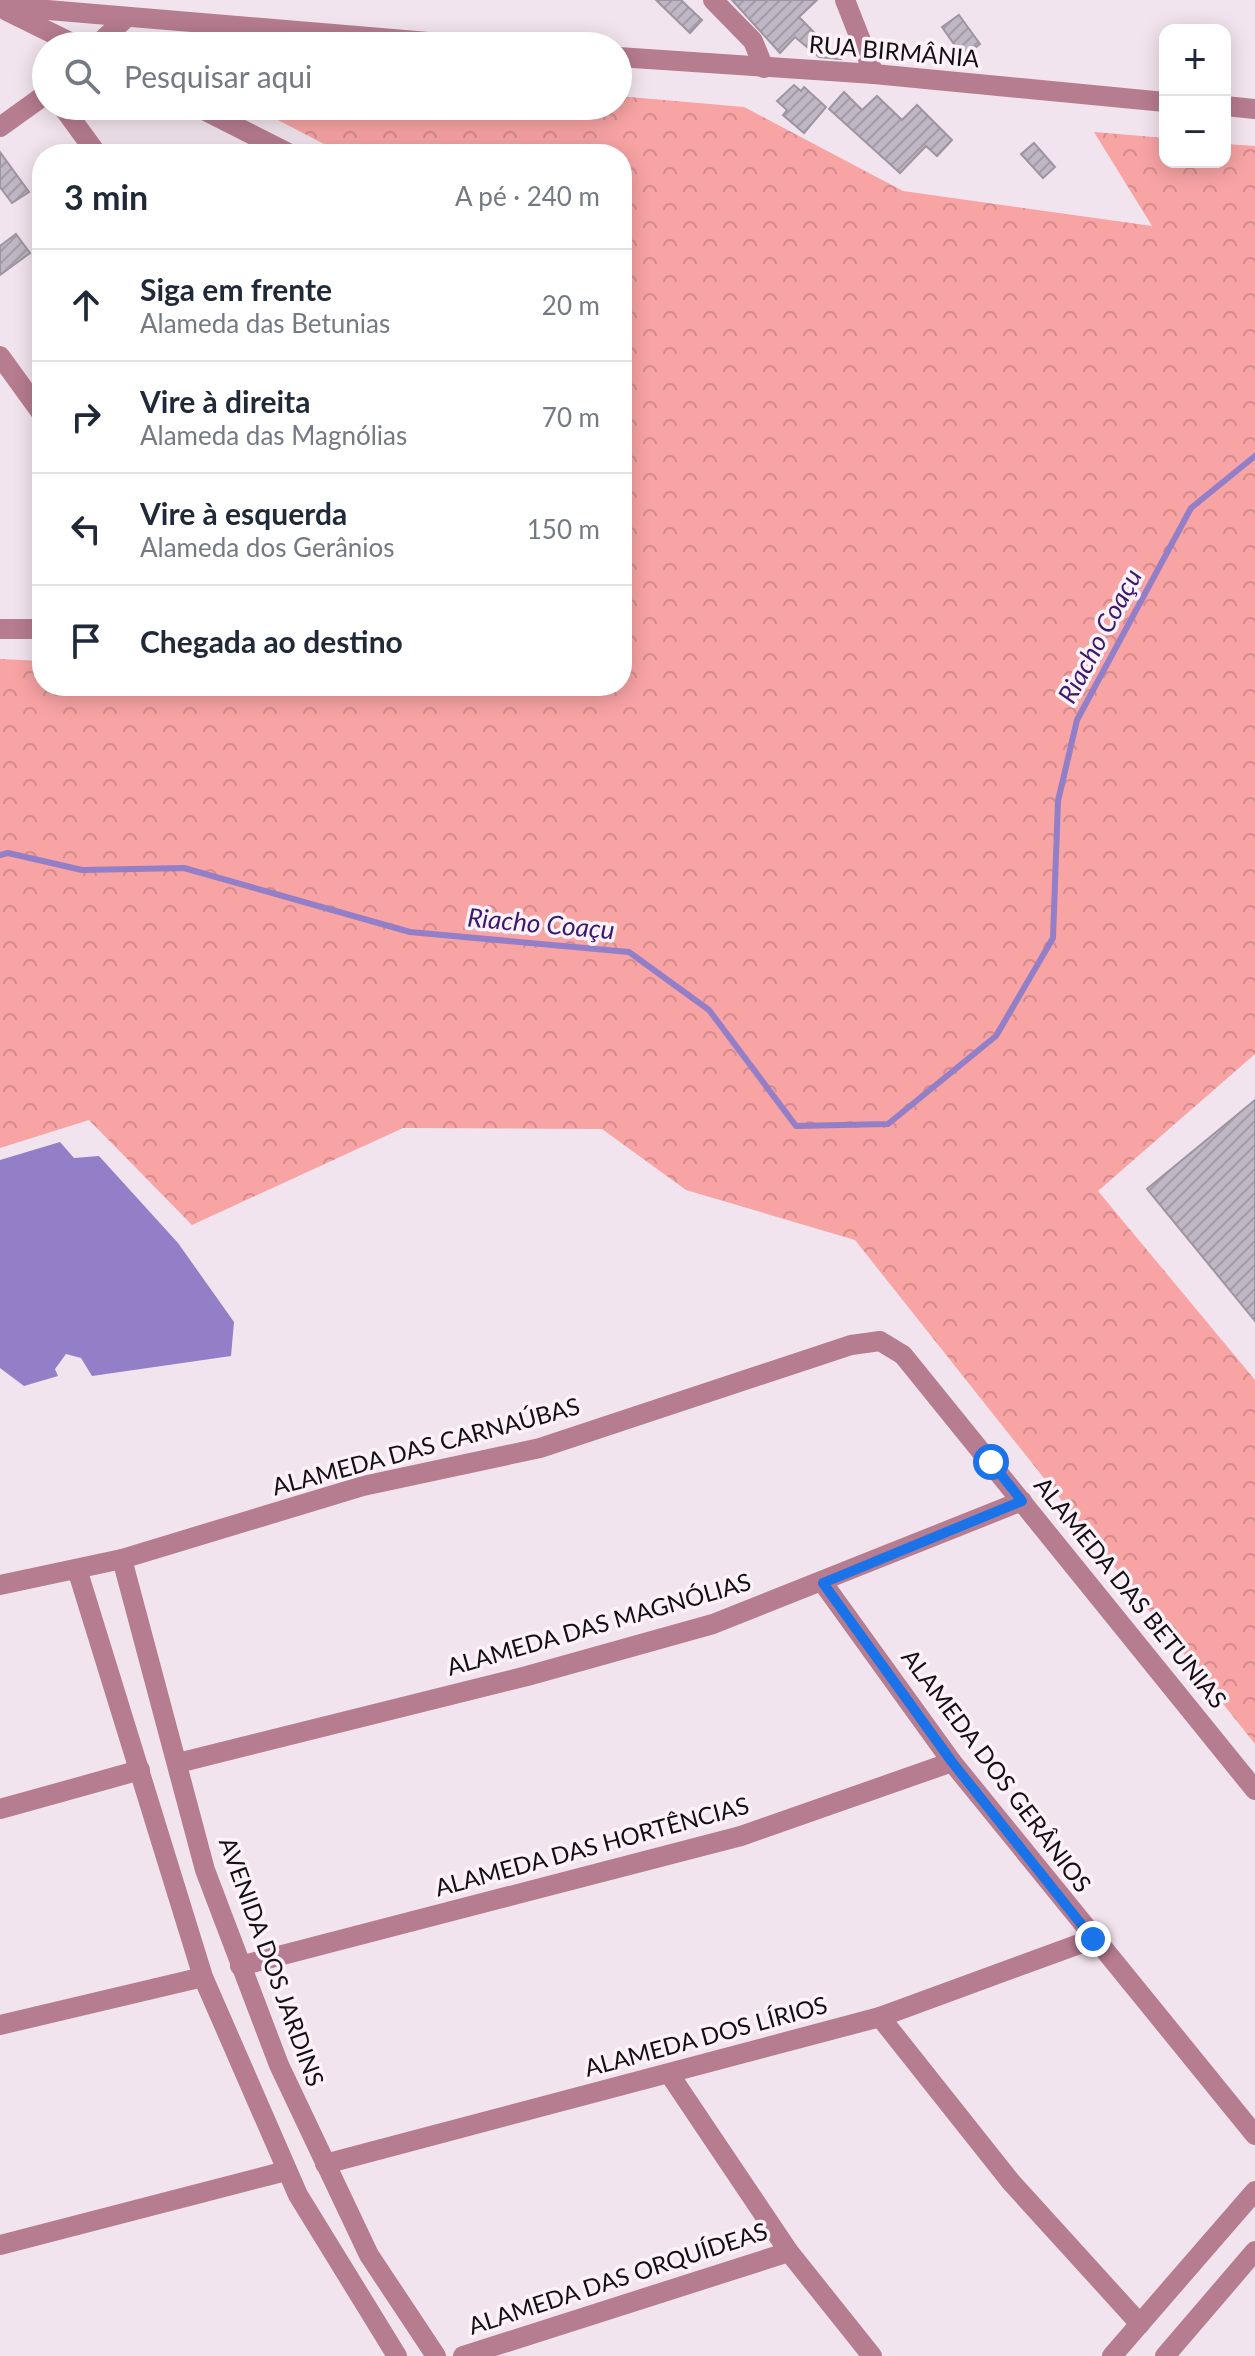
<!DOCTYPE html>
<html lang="pt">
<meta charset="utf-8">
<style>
body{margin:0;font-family:Lato,sans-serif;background:#f6f6f7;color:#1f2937}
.controls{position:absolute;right:24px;top:24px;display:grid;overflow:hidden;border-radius:16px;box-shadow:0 4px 20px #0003}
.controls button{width:72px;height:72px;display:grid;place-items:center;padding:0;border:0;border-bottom:2px solid #e0e1e3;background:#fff;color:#1f2937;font:40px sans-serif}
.stop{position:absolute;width:24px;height:24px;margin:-18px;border:6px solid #1a73e8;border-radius:50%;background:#fff}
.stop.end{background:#1a73e8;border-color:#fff;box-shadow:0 2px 8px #0008}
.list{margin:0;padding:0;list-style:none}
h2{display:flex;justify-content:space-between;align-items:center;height:104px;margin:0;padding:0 32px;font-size:34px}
h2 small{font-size:26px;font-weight:400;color:#747a83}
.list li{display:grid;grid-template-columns:52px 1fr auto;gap:24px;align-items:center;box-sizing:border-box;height:112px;padding:0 32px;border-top:2px solid #e0e1e3}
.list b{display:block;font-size:30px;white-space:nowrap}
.list p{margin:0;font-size:26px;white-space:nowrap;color:#747a83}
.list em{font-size:26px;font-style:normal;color:#747a83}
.icon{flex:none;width:44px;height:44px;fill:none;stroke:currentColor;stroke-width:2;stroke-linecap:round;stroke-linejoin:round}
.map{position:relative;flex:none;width:1255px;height:2356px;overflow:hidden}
.search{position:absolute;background:#fff;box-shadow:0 4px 20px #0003;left:32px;top:32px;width:600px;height:88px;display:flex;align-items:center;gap:20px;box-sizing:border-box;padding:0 28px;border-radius:44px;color:#747a83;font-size:30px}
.panel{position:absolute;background:#fff;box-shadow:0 4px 20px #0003;left:32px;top:144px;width:600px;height:552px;border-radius:32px}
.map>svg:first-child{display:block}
.forest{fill:url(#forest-crowns)}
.water{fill:#927fc8}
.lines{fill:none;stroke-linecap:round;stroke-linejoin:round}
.stream{stroke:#927fc8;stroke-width:6}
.building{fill:url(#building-hatch);stroke:#9d95a1;stroke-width:2}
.minor{stroke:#b67c8f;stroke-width:20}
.route{stroke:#1a73e8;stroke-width:10}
.labels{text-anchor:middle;stroke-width:7;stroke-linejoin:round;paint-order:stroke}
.street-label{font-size:24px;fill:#140f12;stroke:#fef2fa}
.water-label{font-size:26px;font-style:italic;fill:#3b1970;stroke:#fef2fa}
</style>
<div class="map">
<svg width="1255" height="2356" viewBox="0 0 1255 2356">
<defs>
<pattern id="forest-crowns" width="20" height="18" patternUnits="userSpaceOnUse" patternTransform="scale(2)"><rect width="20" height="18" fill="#f8a3a4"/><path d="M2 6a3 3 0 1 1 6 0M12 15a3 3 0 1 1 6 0" fill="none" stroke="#d48b8c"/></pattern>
<pattern id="building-hatch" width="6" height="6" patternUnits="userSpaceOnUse" patternTransform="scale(2)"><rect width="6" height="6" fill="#bfb7c3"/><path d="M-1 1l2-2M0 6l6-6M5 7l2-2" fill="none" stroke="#a39ca6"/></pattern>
</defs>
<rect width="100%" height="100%" fill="#f2e4ee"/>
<!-- forest -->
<path class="forest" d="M 618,96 L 744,107 L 903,191 L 1152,226 L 1094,132 L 1165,138 L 1165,162 L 1225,162 L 1225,144 L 1255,146 L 1255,1054 L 1098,1191 L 1255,1380 L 1255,1744 L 855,1240 L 686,1190 L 602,1129 L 403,1128 L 192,1225 L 89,1120 L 0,1148 L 0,659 L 42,661 L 42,686 L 622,686 L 622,154 L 343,154 L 251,106 L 618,106 Z"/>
<!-- water -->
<path class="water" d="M 60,1142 L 74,1158 L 99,1156 L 178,1243 L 234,1322 L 231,1356 L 92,1376 L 81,1358 L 66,1354 L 55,1369 L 58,1376 L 24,1386 L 0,1368 L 0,1160 Z"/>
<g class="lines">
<!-- stream -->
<path class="stream" d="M 0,855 L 8,853 L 82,870 L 184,868 L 410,932 L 629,952 L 709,1010 L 796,1126 L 888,1124 L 996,1036 L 1053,938 L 1058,801 L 1077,720 L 1191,508 L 1255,456"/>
</g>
<!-- building -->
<g class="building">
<path d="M 656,0 L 681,0 L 702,20 L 690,33 Z"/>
<path d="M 732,0 L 817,0 L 799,17 L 840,59 L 819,57 L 795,37 L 780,53 Z"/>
<path d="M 959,15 L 980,44 L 963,57 L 942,27 Z"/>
<path d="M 794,85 L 801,91 L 804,87 L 826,107 L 804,133 L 783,115 L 787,110 L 777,101 Z"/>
<path d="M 844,92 L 862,110 L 877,96 L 902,120 L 917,105 L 952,140 L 937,156 L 926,146 L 900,173 L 829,109 Z"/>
<path d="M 1034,143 L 1055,167 L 1043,178 L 1021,154 Z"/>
<path d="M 0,152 L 29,192 L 12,203 L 0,187 Z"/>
<path d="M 16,234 L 30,253 L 0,275 L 0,246 Z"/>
<path d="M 1255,1100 L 1255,1321 L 1147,1189 Z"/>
</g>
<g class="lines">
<!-- minor -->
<g class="minor">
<path d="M 713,0 L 753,41 L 764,68"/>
<path d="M 845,0 L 874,74"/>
<path d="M 0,6 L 476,46"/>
<path d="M 7,11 L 78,46"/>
<path d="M 96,46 L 127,17"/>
<path d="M 618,57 L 874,74 L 1165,102"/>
<path d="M 62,106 L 97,154"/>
<path d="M 196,106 L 290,154"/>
<path d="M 1225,106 L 1255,109"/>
<path d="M 0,127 L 46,94"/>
<path d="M 0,356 L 42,414"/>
<path d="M 0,629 L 42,629"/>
<path d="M 122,1559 L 205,1870 L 279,2065 L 369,2255 L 436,2356"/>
<path d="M 77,1569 L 203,1977 L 298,2195 L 397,2356"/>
<path d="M 823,1583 L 952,1762 L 1255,2135"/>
<path d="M 0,1585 L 122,1559 L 363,1486 L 540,1448 L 851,1345 L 880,1341 L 903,1355 L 1255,1790"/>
<path d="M 178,1763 L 527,1676 L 713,1624 L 1022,1501"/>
<path d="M 0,1809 L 140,1770"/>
<path d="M 240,1966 L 741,1836 L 952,1762"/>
<path d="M 880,2017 L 1011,2182 L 1140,2324"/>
<path d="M 0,2025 L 203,1977"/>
<path d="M 670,2075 L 789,2252 L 872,2356"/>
<path d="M 325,2164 L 880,2017 L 1093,1939"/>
<path d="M 0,2245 L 286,2171"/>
<path d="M 463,2356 L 789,2252"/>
<path d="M 1112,2356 L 1255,2191"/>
<path d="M 1165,2356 L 1255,2251"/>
</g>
</g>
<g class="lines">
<!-- route -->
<path class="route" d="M 991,1462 L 1022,1501 L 823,1583 L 952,1762 L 1093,1939"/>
</g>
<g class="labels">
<!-- street labels -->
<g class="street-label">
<text transform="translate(894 52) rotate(5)" y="8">RUA BIRMÂNIA</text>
<text transform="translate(426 1447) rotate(-15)" y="8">ALAMEDA DAS CARNAÚBAS</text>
<text transform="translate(1130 1593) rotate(51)" y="8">ALAMEDA DAS BETUNIAS</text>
<text transform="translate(599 1625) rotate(-16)" y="8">ALAMEDA DAS MAGNÓLIAS</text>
<text transform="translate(996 1771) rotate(53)" y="8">ALAMEDA DOS GERÂNIOS</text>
<text transform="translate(592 1847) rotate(-15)" y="8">ALAMEDA DAS HORTÊNCIAS</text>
<text transform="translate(271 1962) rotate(70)" y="8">AVENIDA DOS JARDINS</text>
<text transform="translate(706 2037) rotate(-15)" y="8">ALAMEDA DOS LÍRIOS</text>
<text transform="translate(618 2279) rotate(-18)" y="8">ALAMEDA DAS ORQUÍDEAS</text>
</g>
<!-- water labels -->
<g class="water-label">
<text transform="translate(1100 636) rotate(-62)" y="9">Riacho Coaçu</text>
<text transform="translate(541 924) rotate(5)" y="9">Riacho Coaçu</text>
</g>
</g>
</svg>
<div class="controls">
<button>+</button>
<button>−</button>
</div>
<div class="stop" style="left:991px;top:1462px"></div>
<div class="stop end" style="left:1093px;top:1939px"></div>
<div class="search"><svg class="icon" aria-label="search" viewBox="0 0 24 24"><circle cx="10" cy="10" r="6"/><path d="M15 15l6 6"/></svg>Pesquisar aqui</div>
<section class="panel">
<h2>3 min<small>A pé · 240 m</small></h2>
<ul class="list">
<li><svg class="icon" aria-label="ahead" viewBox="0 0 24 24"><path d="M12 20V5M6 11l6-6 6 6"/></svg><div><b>Siga em frente</b><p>Alameda das Betunias</p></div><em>20 m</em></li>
<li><svg class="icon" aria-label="right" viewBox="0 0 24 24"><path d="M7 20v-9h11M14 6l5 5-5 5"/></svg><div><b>Vire à direita</b><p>Alameda das Magnólias</p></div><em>70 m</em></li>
<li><svg class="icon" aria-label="left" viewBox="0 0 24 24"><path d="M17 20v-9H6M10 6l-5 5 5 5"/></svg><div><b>Vire à esquerda</b><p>Alameda dos Gerânios</p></div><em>150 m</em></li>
<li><svg class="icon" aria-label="arrive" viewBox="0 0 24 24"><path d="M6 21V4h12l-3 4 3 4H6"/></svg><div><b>Chegada ao destino</b></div></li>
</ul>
</section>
</div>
